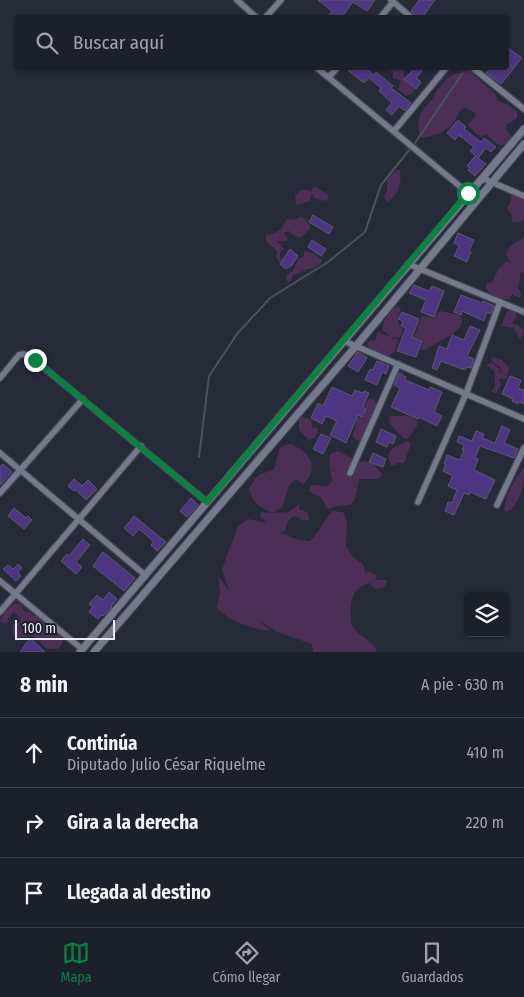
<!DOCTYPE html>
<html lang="es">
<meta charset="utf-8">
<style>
body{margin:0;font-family:"Fira Sans Condensed",sans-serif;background:#292d37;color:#f1f3f6}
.controls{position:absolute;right:15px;bottom:15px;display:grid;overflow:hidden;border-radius:5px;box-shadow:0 1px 4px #0004}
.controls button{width:45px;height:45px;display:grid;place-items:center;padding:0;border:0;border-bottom:1px solid #3a3e47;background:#1c202b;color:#f1f3f6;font:25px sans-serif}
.scale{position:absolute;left:15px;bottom:12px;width:100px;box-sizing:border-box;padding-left:5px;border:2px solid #eaedf7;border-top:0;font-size:14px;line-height:18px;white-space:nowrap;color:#eaedf7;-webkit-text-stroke:4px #1c202e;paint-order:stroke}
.stop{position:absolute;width:15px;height:15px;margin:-11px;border:4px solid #0b8043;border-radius:50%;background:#fff}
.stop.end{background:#0b8043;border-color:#fff;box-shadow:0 1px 5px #0008}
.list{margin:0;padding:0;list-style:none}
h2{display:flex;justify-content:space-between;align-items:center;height:65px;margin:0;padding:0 20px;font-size:21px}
h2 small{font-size:16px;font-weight:400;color:#a0a3a9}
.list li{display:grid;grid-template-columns:32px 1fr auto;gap:15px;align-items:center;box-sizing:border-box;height:70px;padding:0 20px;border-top:1px solid #3a3e47}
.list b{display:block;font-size:19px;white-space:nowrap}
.list p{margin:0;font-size:16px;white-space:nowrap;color:#a0a3a9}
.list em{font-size:16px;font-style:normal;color:#a0a3a9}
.icon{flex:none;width:28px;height:28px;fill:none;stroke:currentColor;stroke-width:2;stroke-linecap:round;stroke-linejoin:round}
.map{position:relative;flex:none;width:524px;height:652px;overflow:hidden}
.search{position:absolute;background:#1c202b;box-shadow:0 1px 4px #0004;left:15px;right:15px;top:15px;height:55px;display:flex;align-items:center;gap:12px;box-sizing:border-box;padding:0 18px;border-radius:5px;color:#a0a3a9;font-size:19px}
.sheet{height:275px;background:#1c202b}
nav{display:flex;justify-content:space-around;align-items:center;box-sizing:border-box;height:70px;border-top:1px solid #3a3e47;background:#1c202b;font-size:14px;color:#a0a3a9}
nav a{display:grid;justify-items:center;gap:2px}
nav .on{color:#0b8043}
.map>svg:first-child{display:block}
.green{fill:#4c2f57}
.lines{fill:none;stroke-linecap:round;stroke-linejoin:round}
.stream{stroke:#49535b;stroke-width:2}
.building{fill:#4d3681;stroke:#5c5869}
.minor-casing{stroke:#444754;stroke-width:8}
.tertiary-casing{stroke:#444754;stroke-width:9}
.minor{stroke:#75798b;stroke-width:5.5}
.tertiary{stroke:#75798b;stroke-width:7}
.route{stroke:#0b8043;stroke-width:6}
</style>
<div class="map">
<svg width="524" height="652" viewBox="0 0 524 652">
<rect width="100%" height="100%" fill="#262a39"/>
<!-- green -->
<g class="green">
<path d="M 390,68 L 400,68 L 404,71 L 404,79 L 415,88 L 412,93 L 406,96 L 398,89 L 401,81 L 393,78 L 393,72 L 389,70 Z"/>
<path d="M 469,70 L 495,94 L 498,101 L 509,105 L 517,112 L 517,118 L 506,125 L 507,131 L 512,137 L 509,143 L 500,146 L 486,134 L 482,137 L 475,133 L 468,125 L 475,117 L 475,113 L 465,107 C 458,111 458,117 453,123 C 445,133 434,136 421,138 C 418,130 417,118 422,111 C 424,107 428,105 430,102 C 441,84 446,74 469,70 Z"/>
<path d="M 397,169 L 400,171 C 402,183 398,195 387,202 L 384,197 L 387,191 L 387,180 Z"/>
<path d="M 315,187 L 329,195 L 327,201 L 316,199 L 312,193 L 310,201 L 296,205 L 295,195 L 301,190 L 307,190 L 312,192 L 312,189 Z"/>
<path d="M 512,193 L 524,197 L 524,220 L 518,223 L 512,222 L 512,216 L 507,208 L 510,204 Z"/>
<path d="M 302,216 L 310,226 L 309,230 L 300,238 L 292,234 L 289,231 L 284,233 L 288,239 L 286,241 L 277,241 L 284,249 L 280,252 L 280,258 L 283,262 L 280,263 L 276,258 L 277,251 L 266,241 L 266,236 C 277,232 283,230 286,219 L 295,220 Z"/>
<path d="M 524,238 L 524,274 L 521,271 L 518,288 L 522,295 L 519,298 L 512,294 L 509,299 C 498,300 486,296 486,284 L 493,281 L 499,268 L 507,261 L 511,264 L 506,254 L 511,245 Z"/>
<path d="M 304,251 L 314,253 L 322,260 L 321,263 C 315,269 308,268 301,272 C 298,273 296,275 293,275 L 290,282 L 287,281 L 286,276 L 293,271 L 298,259 L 304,256 Z"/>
<path d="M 398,307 L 401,309 L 397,318 L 400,327 L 403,328 L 402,335 L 399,338 L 391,337 L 382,330 L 384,322 L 392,308 Z"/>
<path d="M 515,310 L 517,318 L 513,320 L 513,324 L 518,325 L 524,331 L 522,337 L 519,338 L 513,326 L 512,328 L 501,326 L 507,311 Z"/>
<path d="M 440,311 L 459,315 L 462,320 C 461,323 461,326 459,328 C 456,334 428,348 421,351 L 423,340 L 414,337 L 422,316 L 433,318 Z"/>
<path d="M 378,332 L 399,340 L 394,352 L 388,356 L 379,354 L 367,345 L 370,340 L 375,341 Z"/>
<path d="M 492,357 L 502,360 L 509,367 L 508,374 L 504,374 L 508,376 L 505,379 L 499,379 L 501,384 L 496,393 L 491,392 L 495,386 L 494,370 L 487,366 L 490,362 L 499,368 L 500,373 L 504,374 L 501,372 L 500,367 L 491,361 Z"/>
<path d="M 372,398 L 377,404 L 373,419 L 363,439 L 360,441 L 356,440 L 353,436 L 357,418 L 363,417 C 367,410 363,401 372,398 Z"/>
<path d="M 390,416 C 400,417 409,413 417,421 L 417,426 L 407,439 L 404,439 L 389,423 Z"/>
<path d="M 302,417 L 311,420 L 312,428 L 316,427 L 318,430 L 316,437 L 309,440 L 299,430 L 299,420 Z"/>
<path d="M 408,441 L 411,444 L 404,463 L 398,463 L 393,466 L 391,465 L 388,458 L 390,450 Z"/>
<path d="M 291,444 C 309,452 320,466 304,484 L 295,479 L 289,486 L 282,507 L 273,513 L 289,512 L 299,504 L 299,509 L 308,513 L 309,520 L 302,520 L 295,516 L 290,518 L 284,532 L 279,532 L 298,540 L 310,541 C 319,532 324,521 332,511 L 343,512 L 347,522 L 346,546 L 353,557 L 363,564 L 366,574 L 368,571 L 377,575 L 376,580 L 387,580 L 385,587 L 374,589 L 370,583 C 353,587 350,600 351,616 C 351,620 351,624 353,627 C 360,637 373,640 377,652 L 313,652 L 312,644 L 277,632 L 257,619 L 271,631 C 251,629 233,622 217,609 L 220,591 L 218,576 L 229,590 L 222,569 L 238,526 L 248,519 L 267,523 L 260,517 L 261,512 L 272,513 C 259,506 254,505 249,489 C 255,476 259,474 274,470 L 280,447 Z"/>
<path d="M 338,451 L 351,458 L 356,467 L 359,463 L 365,461 L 373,464 L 382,474 L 378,479 L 359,479 L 355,499 L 350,505 L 337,506 L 329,509 L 326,507 L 322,498 L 313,494 L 309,491 L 311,485 L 328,486 L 332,481 L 329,461 L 330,454 Z"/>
<path d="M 524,467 C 524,485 524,489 516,503 C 512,508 512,510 507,512 L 504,510 C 506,495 514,479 524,467 Z"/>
<path d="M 15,603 L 22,605 L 24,611 L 31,613 L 34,616 L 38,616 L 61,636 L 63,642 L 58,649 L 45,648 L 39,641 L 31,635 C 21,639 9,639 13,624 L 17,624 L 21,620 L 14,612 L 8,619 L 7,623 L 0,622 C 2,615 9,607 15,603 Z"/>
</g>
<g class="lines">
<!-- stream -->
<g class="stream">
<path d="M 415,143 L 462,74"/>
<path d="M 199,457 L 209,376 L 237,334 L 270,298 L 328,262 L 365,232 L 381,185 L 410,149"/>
</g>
</g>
<!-- building -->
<g class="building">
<path d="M 318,0 L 375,0 L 367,11 L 353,2 L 341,18 L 335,18 L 330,14 L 332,11 Z"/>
<path d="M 419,0 L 435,0 L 422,18 L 418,18 L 411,11 Z"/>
<path d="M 506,46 L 522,58 L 501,84 L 486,73 L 490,68 L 506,68 Z"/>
<path d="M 345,68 L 365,68 L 374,75 L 376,72 L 393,86 L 391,88 L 411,103 L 405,111 L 399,106 L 392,115 L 386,110 L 392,103 L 379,91 L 381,88 L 369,78 L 364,83 Z"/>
<path d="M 415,68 L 419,68 L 422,71 L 416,78 L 421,82 L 416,89 L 404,79 Z"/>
<path d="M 458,120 L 466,127 L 464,129 L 481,142 L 484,138 L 496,147 L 491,152 L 486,148 L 478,158 L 470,151 L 474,147 L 459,135 L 455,140 L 447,133 Z"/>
<path d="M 475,156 L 486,164 L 475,176 L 468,170 L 470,168 L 467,166 Z"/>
<path d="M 313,215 L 333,227 L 329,234 L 309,222 Z"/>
<path d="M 458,233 L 474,240 L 469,251 L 471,252 L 467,262 L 454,256 L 459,246 L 454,243 Z"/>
<path d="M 312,240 L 326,249 L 321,256 L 308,247 Z"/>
<path d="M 290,249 L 298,256 L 292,265 L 286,269 L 280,264 Z"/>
<path d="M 414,285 L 429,291 L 432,286 L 444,291 L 434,317 L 421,312 L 426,300 L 409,293 Z"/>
<path d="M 461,295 L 482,303 L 483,301 L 494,306 L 491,314 L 487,312 L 484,321 L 462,311 L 461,315 L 454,312 Z"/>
<path d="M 402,312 L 419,319 L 412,337 L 422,341 L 416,357 L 397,351 L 406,328 L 401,326 L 403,321 L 398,319 Z"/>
<path d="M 470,326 L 480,330 L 467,356 L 474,359 L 471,368 L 467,367 L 465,370 L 441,361 L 437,370 L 432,368 L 439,346 L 447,349 L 452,335 L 464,340 Z"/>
<path d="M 358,352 L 367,358 L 358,372 L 348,366 Z"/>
<path d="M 377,361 L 389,366 L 386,374 L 382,372 L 377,385 L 365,380 L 370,369 L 373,370 Z"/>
<path d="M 399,373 L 406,377 L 405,380 L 415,384 L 429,390 L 430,387 L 442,392 L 434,412 L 442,416 L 437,426 L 419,417 L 418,419 L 391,407 L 400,388 L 394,385 Z"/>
<path d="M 510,376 L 521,380 L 518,388 L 524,390 L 524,404 L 519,402 L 518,404 L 512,401 L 513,399 L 502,394 Z"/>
<path d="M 332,387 L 352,396 L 355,390 L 363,393 L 364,391 L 369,393 L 363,407 L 366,409 L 362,417 L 358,415 L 346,443 L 330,435 L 337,421 L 326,416 L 322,424 L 311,418 L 318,403 L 323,406 Z"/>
<path d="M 502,426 L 510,430 L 504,443 L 518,449 L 514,458 L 480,446 L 475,458 L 478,459 L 474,470 L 495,480 L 486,499 L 470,492 L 469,495 L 464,493 L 454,515 L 445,511 L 448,502 L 452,503 L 457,490 L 448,486 L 453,476 L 443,471 L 446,464 L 444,464 L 447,455 L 460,460 L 464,450 L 462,450 L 464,445 L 457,442 L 459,436 L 472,441 L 476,431 L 484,434 L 482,438 L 495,443 Z"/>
<path d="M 381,429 L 396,436 L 393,444 L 389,442 L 387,447 L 376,442 Z"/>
<path d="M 321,434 L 331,438 L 323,454 L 313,449 Z"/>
<path d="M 373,453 L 386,459 L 383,467 L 369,462 Z"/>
<path d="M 3,464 L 12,472 L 0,485 L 0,466 Z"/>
<path d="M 74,479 L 82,486 L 88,480 L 97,489 L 86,500 L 76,490 L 74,491 L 68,486 Z"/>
<path d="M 191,498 L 198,505 L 187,517 L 180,511 Z"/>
<path d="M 14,508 L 26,518 L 28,516 L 32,520 L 24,529 L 8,516 Z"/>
<path d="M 134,516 L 166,542 L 157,551 L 151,545 L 154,542 L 139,529 L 133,536 L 124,528 Z"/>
<path d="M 83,539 L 90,545 L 76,562 L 82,567 L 76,574 L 61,561 L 67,554 L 69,556 Z"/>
<path d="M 103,552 L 135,578 L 124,591 L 93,566 Z"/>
<path d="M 18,564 L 22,568 L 18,572 L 21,576 L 16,581 L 3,569 L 8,565 L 13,569 Z"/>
<path d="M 109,592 L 117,599 L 111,606 L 112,607 L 103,616 L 102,615 L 98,619 L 89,612 L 93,607 L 89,604 L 97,595 L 103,600 Z"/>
<path d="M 30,638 L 45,652 L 20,652 Z"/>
</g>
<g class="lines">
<!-- minor casing -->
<g class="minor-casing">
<g id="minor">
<path d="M 237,0 L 257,18"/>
<path d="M 391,0 L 412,18"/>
<path d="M 265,18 L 281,0"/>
<path d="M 380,18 L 393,2"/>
<path d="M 317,68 L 468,193"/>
<path d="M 473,68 L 524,109"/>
<path d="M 329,77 L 337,68"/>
<path d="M 394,131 L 446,68"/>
<path d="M 482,178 L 524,196"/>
<path d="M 408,264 L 524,312"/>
<path d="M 344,341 L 524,419"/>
<path d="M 0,378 L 19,355 L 24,354 L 31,357 L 207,502"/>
<path d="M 0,453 L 145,575"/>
<path d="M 350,473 L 398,364"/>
<path d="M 0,493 L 83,399"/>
<path d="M 418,502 L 466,394 L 500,302"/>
<path d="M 497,505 L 524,448"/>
<path d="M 0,581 L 82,649"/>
<path d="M 0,612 L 141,446"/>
</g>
</g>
<!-- tertiary casing -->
<g class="tertiary-casing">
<g id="tertiary">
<path d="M 80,652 L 524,129"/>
<path d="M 94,652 L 356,346 L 524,144"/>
</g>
</g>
<!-- minor -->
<use href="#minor" class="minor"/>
<!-- tertiary -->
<use href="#tertiary" class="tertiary"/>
</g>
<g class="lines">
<!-- route -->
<path class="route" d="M 35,360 L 207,502 L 468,193"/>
</g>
</svg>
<div class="controls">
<button><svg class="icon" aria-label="layers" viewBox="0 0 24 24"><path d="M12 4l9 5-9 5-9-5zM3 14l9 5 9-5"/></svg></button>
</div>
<div class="scale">100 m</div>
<div class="stop" style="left:468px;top:193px"></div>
<div class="stop end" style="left:35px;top:360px"></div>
<div class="search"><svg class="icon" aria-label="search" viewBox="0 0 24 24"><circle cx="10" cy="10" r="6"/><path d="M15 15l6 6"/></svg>Buscar aquí</div>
</div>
<section class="sheet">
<h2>8 min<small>A pie · 630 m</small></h2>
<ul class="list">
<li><svg class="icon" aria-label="ahead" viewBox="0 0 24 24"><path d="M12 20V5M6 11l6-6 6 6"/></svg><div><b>Continúa</b><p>Diputado Julio César Riquelme</p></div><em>410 m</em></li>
<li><svg class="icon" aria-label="right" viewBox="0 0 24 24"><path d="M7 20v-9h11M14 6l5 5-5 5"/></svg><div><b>Gira a la derecha</b></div><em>220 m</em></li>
<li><svg class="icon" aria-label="arrive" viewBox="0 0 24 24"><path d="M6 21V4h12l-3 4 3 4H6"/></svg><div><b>Llegada al destino</b></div></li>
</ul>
</section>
<nav>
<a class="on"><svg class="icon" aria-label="map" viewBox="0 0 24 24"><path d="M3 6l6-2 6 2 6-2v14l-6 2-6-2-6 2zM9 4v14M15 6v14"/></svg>Mapa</a>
<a><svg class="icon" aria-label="directions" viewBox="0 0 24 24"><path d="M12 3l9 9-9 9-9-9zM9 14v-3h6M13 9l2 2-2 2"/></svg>Cómo llegar</a>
<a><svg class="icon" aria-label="saved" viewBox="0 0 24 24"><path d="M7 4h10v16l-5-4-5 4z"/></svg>Guardados</a>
</nav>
